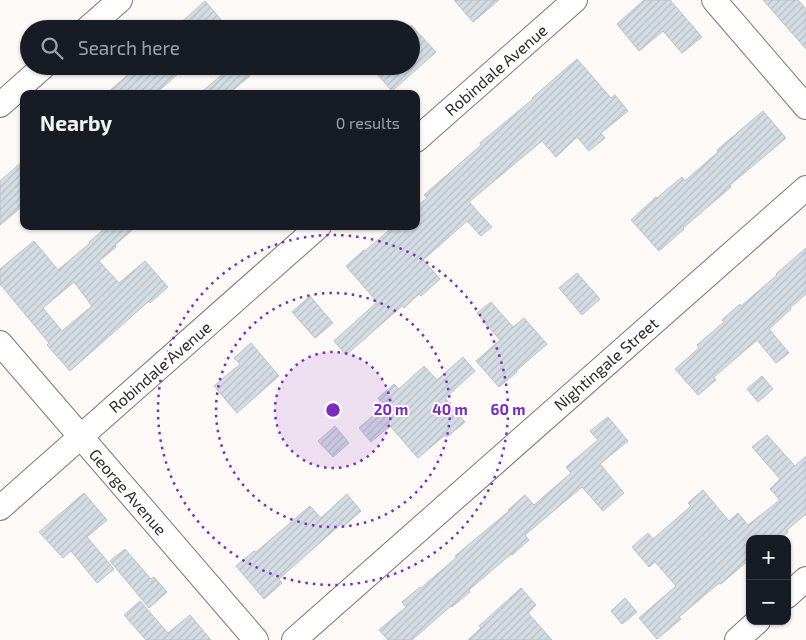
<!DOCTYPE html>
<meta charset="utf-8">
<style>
body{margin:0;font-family:"Exo 2",sans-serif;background:#20242c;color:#f1f3f6}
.controls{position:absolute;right:15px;bottom:15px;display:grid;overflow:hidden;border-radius:10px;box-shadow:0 1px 4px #0004}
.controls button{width:45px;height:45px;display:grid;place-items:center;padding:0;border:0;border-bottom:1px solid #363941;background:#171b24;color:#f1f3f6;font:25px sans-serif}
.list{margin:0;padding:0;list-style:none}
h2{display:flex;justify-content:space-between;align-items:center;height:65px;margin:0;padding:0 20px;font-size:21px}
h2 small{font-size:16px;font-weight:400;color:#9ea1a6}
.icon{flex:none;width:28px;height:28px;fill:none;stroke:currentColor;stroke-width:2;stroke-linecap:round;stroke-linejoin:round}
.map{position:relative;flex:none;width:806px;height:640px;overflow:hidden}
.search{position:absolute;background:#171b24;box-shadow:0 1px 4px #0004;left:20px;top:20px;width:400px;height:55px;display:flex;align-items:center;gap:12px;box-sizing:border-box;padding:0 18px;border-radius:28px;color:#9ea1a6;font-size:19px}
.panel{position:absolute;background:#171b24;box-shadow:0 1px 4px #0004;left:20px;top:90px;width:400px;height:140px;border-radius:10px}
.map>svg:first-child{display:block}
.building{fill:url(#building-hatch);stroke:#bac2c9;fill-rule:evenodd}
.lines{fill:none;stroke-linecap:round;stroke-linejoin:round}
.minor-casing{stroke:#7f7572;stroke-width:26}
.minor{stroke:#fff;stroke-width:24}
.ring{fill:none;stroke:#7b2cbf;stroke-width:2.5;stroke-dasharray:2.5 5}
.labels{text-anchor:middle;stroke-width:4;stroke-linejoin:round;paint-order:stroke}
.street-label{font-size:16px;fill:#2f2b2a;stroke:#fff}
.centre{fill:#7b2cbf;stroke:#fff;stroke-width:2.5}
.ring-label{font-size:15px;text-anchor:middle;font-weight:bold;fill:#7b2cbf;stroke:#fff;stroke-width:4;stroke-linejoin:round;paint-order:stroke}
</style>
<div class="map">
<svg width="806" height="640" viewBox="0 0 806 640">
<defs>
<pattern id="building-hatch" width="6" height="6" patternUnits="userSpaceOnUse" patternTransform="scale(1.25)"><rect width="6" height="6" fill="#d4dde4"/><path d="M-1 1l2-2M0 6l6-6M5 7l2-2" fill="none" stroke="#b6bec4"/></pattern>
</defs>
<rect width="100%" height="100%" fill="#fdf9f7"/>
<!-- building -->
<g class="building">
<path d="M 454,0 L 499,0 L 473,22 Z"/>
<path d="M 644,0 L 670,0 L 702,37 L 682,53 L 663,31 L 639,51 L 617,24 Z"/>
<path d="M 763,0 L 798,0 L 806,9 L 806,49 Z"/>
<path d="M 205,1 L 229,29 L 173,29 L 186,18 Z"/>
<path d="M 411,25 L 436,52 L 392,91 L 370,66 L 411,66 Z"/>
<path d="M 577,59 L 611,98 L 615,95 L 628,111 L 601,133 L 605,138 L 589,151 L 577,137 L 556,157 L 542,141 L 469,202 L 492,227 L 481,236 L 467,221 L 423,260 L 440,279 L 421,296 L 419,294 L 404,308 L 402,306 L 346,355 L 334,341 L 377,302 L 346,266 L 364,250 L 365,251 L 394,226 L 416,226 L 416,207 L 427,198 L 424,195 L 481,145 L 480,143 L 533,99 L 532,98 Z"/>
<path d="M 138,66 L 187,66 L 155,94 L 106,94 Z"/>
<path d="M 218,66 L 242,66 L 250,76 L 228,94 L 199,94 L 224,73 Z"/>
<path d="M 763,111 L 786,138 L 730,185 L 731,187 L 683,228 L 684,229 L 659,251 L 631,220 L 656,197 L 657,198 L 682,177 L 685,181 L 718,152 L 717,150 Z"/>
<path d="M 24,160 L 24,205 L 0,225 L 0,181 Z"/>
<path d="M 108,226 L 137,226 L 115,245 L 116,247 L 99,261 L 119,283 L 145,261 L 168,287 L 150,303 L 149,301 L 70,371 L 47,345 L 49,343 L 0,284 L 0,269 L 34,241 L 58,270 L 90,243 L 89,242 ZM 74,282 L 92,306 L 62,331 L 43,308 Z"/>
<path d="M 806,248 L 806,294 L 790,308 L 791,309 L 769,329 L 789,353 L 776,363 L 757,340 L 714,377 L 716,380 L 698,395 L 675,369 L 699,348 L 697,345 L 724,322 L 722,320 L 740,304 L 741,306 L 777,275 L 776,274 Z"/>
<path d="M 577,273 L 600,299 L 582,315 L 559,288 Z"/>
<path d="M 310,296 L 333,323 L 315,338 L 292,312 Z"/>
<path d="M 491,302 L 513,327 L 524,318 L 547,344 L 516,371 L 517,372 L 499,387 L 476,361 L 500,340 L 477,313 Z"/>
<path d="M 251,343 L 279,376 L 237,413 L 214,386 L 240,364 L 234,358 Z"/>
<path d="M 463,357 L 475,371 L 445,398 L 465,422 L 447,437 L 445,435 L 418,458 L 390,426 L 371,442 L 359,428 L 384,406 L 378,398 L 394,384 L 399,389 L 424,366 L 437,380 Z"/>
<path d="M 762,376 L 773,389 L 758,402 L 747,389 Z"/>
<path d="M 608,417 L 628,441 L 600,464 L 624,493 L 603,511 L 582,487 L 525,535 L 529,540 L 512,555 L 511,554 L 469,590 L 470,592 L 452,607 L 451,606 L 412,640 L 388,640 L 379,630 L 406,607 L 402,602 L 420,587 L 421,588 L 457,557 L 455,556 L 509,511 L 508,510 L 525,495 L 534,505 L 571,473 L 566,467 L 598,440 L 590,431 Z"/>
<path d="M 335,426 L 349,443 L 333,457 L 318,441 Z"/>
<path d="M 767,435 L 795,466 L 806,456 L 806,514 L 787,530 L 788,532 L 779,539 L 750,539 L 750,559 L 721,584 L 719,583 L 679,617 L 681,619 L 657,639 L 639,618 L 676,586 L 655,562 L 649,567 L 632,547 L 648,533 L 653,539 L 691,506 L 688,503 L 703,490 L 729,521 L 738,513 L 748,525 L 780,500 L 770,489 L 780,479 L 752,447 Z"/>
<path d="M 84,493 L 107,520 L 87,537 L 114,569 L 97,583 L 71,551 L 63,558 L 39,532 Z"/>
<path d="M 347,494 L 361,511 L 344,526 L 341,524 L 279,579 L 282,583 L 264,599 L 236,566 L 254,551 L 256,552 L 310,506 L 321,518 Z"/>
<path d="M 125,549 L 151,579 L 154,577 L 167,592 L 149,608 L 110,561 Z"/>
<path d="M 521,588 L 536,605 L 528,613 L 552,640 L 468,640 L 481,628 L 479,626 Z"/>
<path d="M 625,598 L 637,612 L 622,624 L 611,611 Z"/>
<path d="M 140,601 L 168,633 L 190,615 L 211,640 L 146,640 L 124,615 Z"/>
</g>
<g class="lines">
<!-- minor casing -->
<g class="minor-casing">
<g id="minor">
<path d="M 714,0 L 806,107"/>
<path d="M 87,29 L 120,0"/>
<path d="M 0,105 L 44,66"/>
<path d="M 416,140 L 575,0"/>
<path d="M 0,343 L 256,640"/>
<path d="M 0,508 L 319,226"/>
<path d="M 787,596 L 806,579"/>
<path d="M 294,640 L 806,188"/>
<path d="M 737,640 L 758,621"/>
</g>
</g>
<!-- minor -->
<use href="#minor" class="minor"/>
</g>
<!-- distance rings -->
<circle cx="333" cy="410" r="58" fill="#7b2cbf" fill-opacity=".12"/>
<g class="ring">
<circle cx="333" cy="410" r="58"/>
<circle cx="333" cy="410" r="117"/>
<circle cx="333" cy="410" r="175"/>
</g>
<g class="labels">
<!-- street labels -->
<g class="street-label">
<text transform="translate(496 70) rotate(-41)" y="6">Robindale Avenue</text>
<text transform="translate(606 364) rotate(-41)" y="6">Nightingale Street</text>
<text transform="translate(160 367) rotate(-41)" y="6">Robindale Avenue</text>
<text transform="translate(128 492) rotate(49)" y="6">George Avenue</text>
</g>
</g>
<circle cx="333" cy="410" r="8" class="centre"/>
<g class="ring-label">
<text x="391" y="415">20 m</text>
<text x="450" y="415">40 m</text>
<text x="508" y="415">60 m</text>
</g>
</svg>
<div class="controls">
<button>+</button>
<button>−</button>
</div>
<div class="search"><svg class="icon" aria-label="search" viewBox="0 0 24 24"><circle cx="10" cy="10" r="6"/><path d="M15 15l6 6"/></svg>Search here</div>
<section class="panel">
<h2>Nearby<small>0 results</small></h2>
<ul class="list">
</ul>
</section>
</div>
